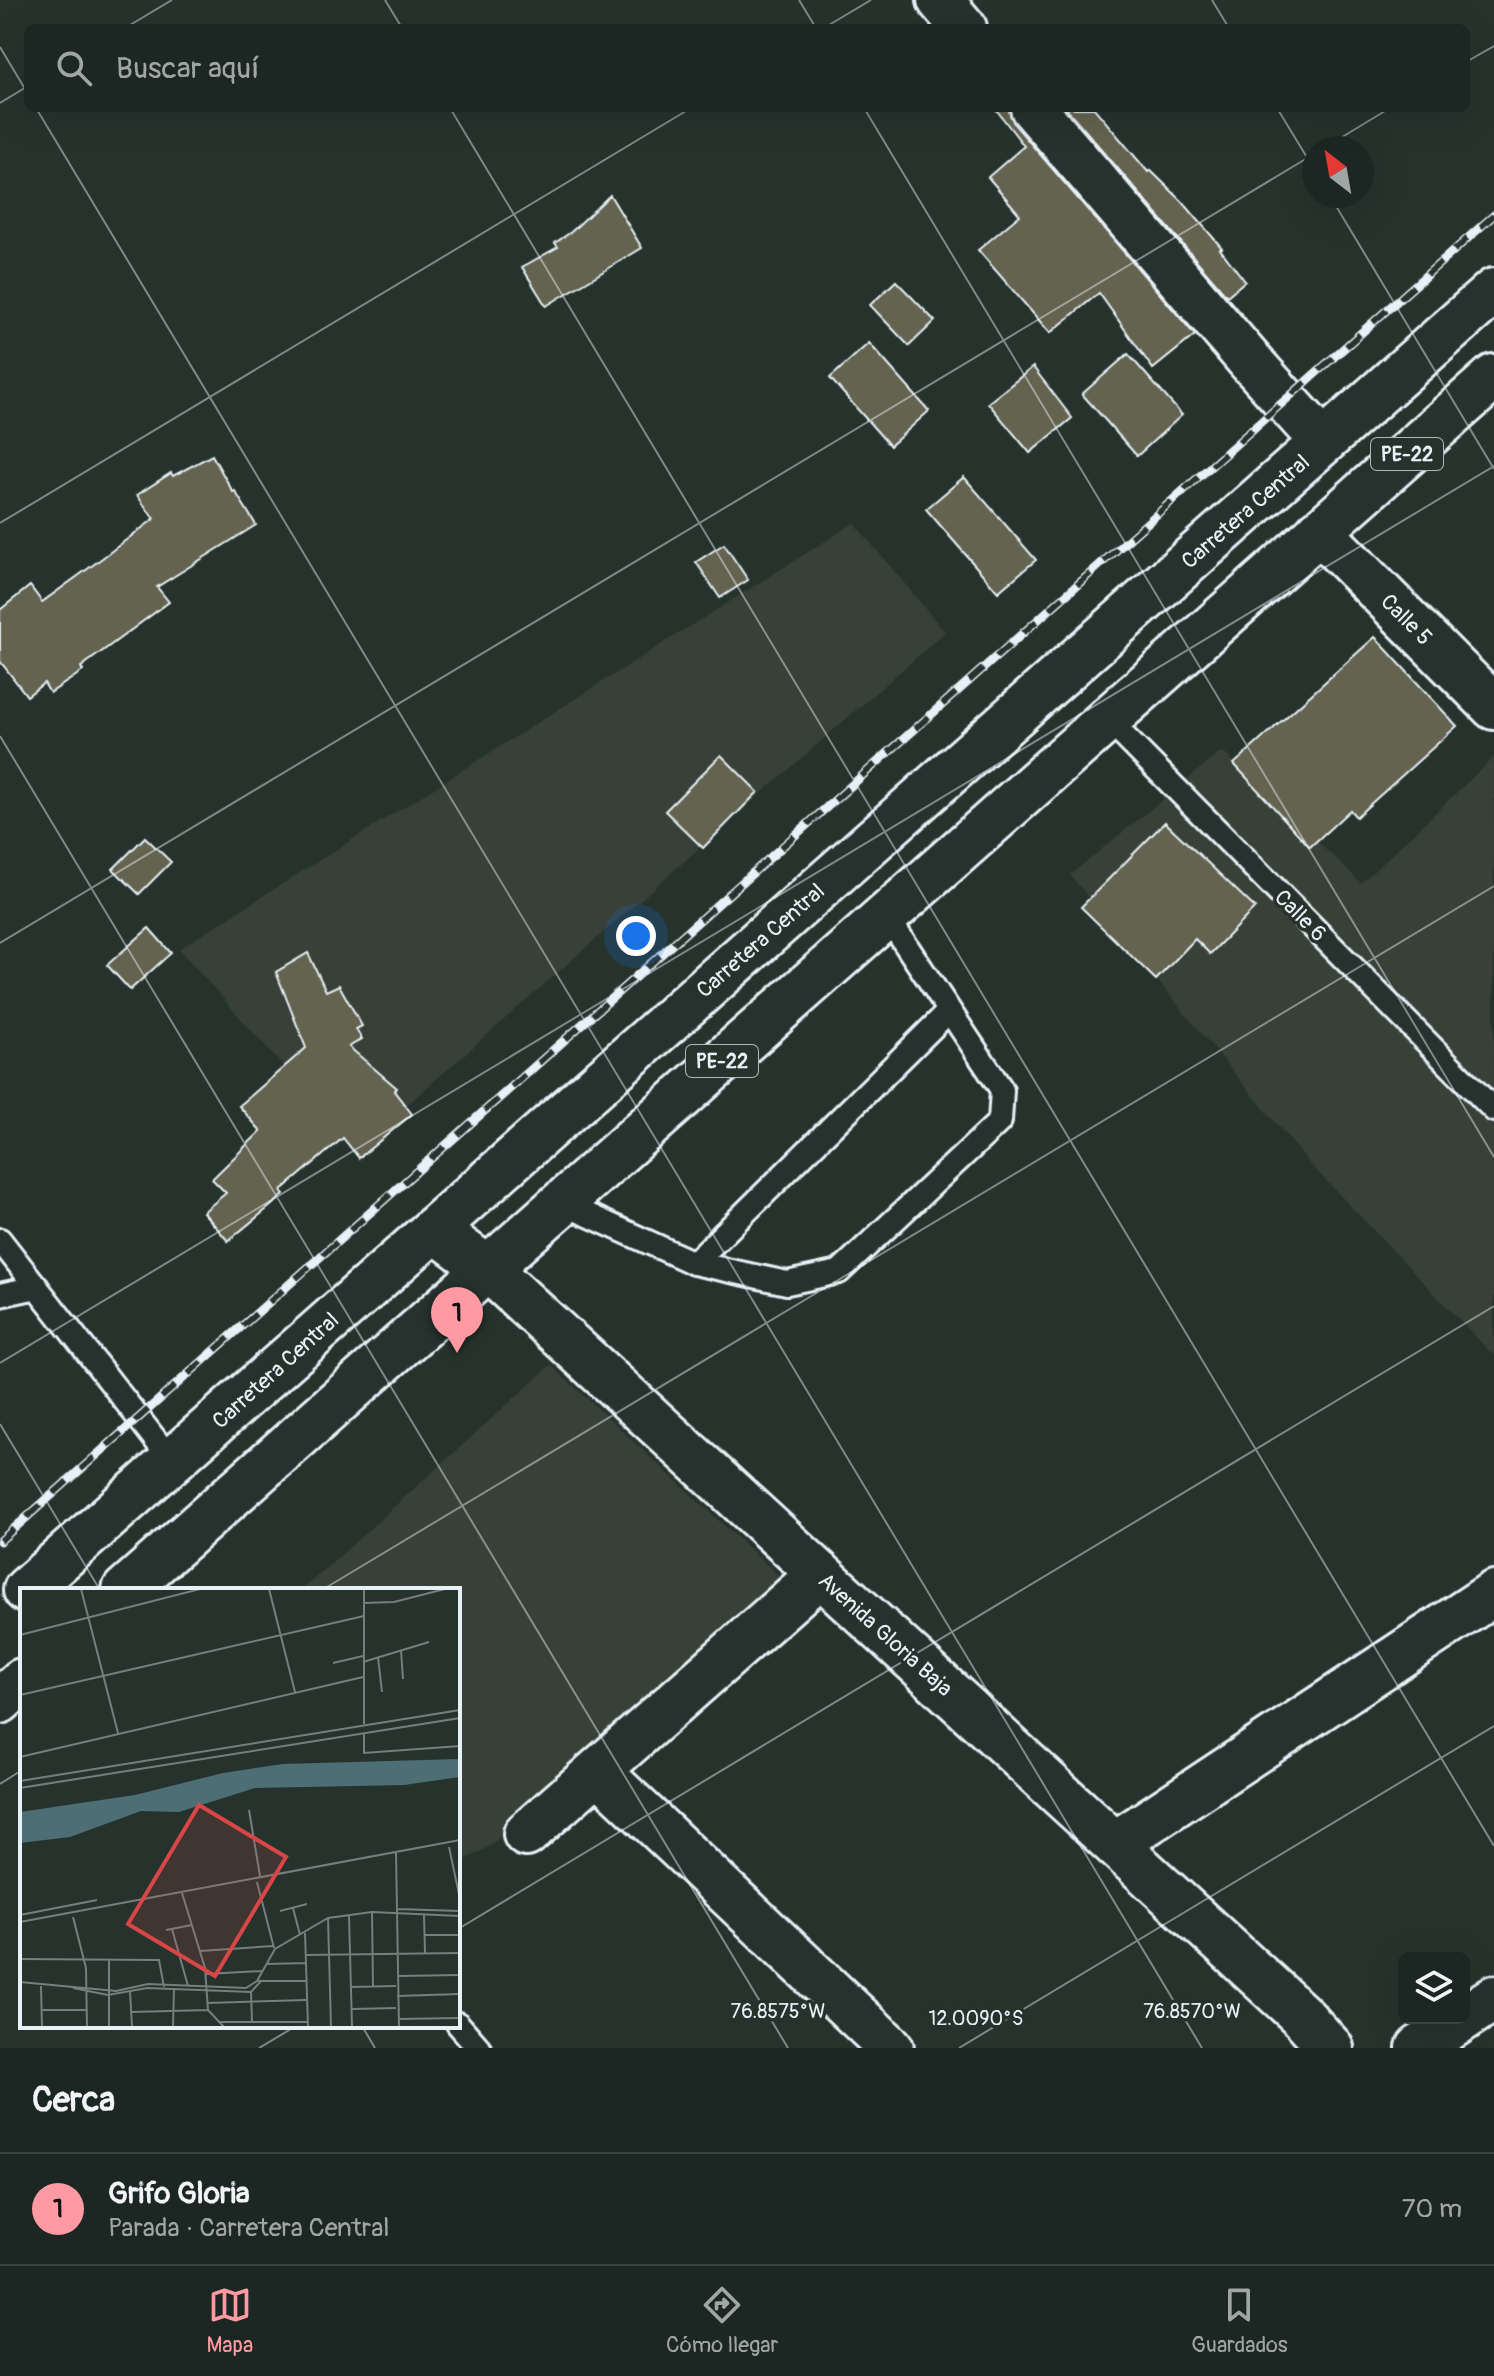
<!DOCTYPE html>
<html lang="es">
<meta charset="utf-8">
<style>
body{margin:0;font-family:Pangolin,sans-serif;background:#29322f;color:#f1f3f6}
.controls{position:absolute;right:24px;bottom:24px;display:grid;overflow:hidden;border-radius:12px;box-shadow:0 8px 32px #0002}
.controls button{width:72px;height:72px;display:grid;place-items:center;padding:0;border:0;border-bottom:2px solid #3a4340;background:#1c2622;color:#f1f3f6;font:40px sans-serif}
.compass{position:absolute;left:1302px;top:136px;width:72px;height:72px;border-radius:50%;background:#1c2622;box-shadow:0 8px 32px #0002;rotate:329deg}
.you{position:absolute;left:636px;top:936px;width:28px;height:28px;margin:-20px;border:6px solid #fff;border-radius:50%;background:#1a73e8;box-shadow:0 0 0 12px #1a73e833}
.badge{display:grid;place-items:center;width:52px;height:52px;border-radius:50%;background:#ff9aa2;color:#111;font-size:26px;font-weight:700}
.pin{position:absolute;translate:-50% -66px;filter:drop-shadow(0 2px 4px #0008)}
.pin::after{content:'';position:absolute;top:42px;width:28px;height:24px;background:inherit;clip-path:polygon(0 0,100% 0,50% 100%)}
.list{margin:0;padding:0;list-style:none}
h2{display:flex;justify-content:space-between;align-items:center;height:104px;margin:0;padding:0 32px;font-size:34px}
h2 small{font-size:26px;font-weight:400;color:#a0a5a5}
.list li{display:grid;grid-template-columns:52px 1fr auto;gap:24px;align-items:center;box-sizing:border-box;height:112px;padding:0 32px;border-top:2px solid #3a4340}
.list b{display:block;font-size:30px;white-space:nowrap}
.list p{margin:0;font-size:26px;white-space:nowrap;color:#a0a5a5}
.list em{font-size:26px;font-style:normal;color:#a0a5a5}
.icon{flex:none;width:44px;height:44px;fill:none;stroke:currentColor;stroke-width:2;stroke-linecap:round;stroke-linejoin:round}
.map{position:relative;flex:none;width:1494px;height:2048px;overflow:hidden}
.search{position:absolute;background:#1c2622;box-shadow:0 8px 32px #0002;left:24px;right:24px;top:24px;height:88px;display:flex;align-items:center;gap:20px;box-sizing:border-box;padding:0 28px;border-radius:12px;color:#a0a5a5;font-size:30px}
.sheet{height:216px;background:#1c2622}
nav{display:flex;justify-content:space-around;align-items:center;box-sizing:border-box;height:112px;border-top:2px solid #3a4340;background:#1c2622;font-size:22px;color:#a0a5a5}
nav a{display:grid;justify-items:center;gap:4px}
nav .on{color:#ff9aa2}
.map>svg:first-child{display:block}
.built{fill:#394137}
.building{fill:#64634f;stroke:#e8f1f8;stroke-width:2}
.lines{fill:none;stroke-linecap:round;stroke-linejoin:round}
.service-casing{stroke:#e8f1f8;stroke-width:28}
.minor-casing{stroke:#e8f1f8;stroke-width:50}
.trunk-casing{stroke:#e8f1f8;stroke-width:50}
.service{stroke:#26332d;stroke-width:22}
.minor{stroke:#26332d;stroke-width:44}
.trunk{stroke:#26332d;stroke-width:44}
.rail-casing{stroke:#e8f1f8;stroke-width:9}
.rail{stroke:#26332d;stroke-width:6;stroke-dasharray:18;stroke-linecap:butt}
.ticks{fill:none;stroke:#e8f1f8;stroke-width:2;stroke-opacity:0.45}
.labels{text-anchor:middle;stroke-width:7;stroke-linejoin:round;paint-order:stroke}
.shield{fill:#26332d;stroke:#aeb8bb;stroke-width:2}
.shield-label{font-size:20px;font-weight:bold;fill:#e8f1f8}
.street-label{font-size:22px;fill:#e8f1f8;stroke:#26332d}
.inset-road{fill:none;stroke:#747f7e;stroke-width:2}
.view{fill:#d94647;fill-opacity:0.15;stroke:#d94647;stroke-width:4}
.inset-edge{fill:none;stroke:#e8f1f8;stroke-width:4}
.ticks-label{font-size:20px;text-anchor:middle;fill:#e8f1f8;stroke:#26332d;stroke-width:7;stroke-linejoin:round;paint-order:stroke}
</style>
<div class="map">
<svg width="1494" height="2048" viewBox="0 0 1494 2048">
<rect width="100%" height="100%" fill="#26332d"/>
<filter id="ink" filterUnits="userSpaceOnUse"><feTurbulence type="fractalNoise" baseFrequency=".0125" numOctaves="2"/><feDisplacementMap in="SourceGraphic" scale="16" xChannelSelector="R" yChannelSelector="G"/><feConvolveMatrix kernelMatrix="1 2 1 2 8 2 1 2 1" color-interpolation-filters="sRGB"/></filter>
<g filter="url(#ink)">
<!-- built -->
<g class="built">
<path d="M 854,523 L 945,632 L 357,1149 L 179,949 Z"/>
<path d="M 1222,751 L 1361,883 L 1494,757 L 1494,1356 L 1309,1163 L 1070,875 Z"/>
<path d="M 551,1365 L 795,1591 L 487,1848 L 458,1864 L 458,1590 L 302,1590 Z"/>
</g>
<!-- building -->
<g class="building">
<path d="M 995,108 L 1009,108 L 1014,124 L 1195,335 L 1153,369 L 1099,293 L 1050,333 L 978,250 L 1020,215 L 988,177 L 1024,146 Z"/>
<path d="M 1066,108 L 1094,108 L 1148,172 L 1150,170 L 1182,201 L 1222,248 L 1220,249 L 1245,281 L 1227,296 Z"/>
<path d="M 610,195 L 642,248 L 546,306 L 522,267 L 558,247 L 555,243 L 571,232 Z"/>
<path d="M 896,281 L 935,321 L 909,346 L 870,305 Z"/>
<path d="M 869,343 L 929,411 L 890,446 L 830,378 Z"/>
<path d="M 1128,354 L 1182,415 L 1137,456 L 1082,394 Z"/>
<path d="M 1033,367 L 1072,418 L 1030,453 L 988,403 Z"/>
<path d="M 212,455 L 233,492 L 235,491 L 256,525 L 157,587 L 169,602 L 81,667 L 83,671 L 50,693 L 44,683 L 27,696 L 0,661 L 0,610 L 30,586 L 42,602 L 89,568 L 154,519 L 137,495 L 171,473 L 173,476 Z"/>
<path d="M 964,477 L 1036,560 L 998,592 L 926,509 Z"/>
<path d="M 724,544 L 748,580 L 720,598 L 696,562 Z"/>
<path d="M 1375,637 L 1457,726 L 1356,817 L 1350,810 L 1310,847 L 1234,764 Z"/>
<path d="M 721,755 L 758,792 L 703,848 L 665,811 Z"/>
<path d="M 1165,822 L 1255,908 L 1210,954 L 1195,939 L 1156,980 L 1081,907 Z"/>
<path d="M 145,837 L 171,862 L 139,894 L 113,869 Z"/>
<path d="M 149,928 L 171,953 L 130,990 L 107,965 Z"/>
<path d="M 308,953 L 326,991 L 339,985 L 362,1026 L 356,1029 L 362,1039 L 349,1047 L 397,1088 L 394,1091 L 412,1114 L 359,1158 L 343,1138 L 281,1191 L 284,1195 L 228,1241 L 203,1212 L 226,1193 L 212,1179 L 261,1131 L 239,1106 L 306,1048 L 276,972 Z"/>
</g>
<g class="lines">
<!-- service casing -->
<g class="service-casing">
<g id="service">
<path d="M 1107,719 L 1494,1110"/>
<path d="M 562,1203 L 694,1263 L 787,1283 L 839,1272 L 1000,1121 L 1002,1090 L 886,915"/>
<path d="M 0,1240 L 172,1461"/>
<path d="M 694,1263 L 949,1011"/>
<path d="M 0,1295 L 37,1287"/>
<path d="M 458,2024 L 479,2048"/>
</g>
</g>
<!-- minor casing -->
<g class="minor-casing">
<g id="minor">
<path d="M 940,0 L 964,28"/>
<path d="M 1033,108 L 1249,360 L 1323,442"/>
<path d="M 1319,531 L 1494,707"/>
<path d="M 434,1229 L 488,1269 L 1303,2017 L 1331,2048"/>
<path d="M 598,1771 L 891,2048"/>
<path d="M 526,1834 L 820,1574"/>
<path d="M 1115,1844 L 1494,1593"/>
<path d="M 1419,2048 L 1494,1998"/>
</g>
</g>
<!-- trunk casing -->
<g class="trunk-casing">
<g id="trunk">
<path d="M 26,1590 L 1494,291"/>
<path d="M 125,1590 L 1494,377"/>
<path d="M 0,1701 L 22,1681"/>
</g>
</g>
<!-- service -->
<use href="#service" class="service"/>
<!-- minor -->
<use href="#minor" class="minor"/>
<!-- trunk -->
<use href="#trunk" class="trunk"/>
<!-- rail casing -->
<g class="rail-casing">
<path id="rail" d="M 0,1541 L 1494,215"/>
</g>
<!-- rail -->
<use href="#rail" class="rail"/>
</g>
</g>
<!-- ticks -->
<path class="ticks" d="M 385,0 L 402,28M 799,0 L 816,28M 1212,0 L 1229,28M 125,28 L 172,0M 824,28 L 871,0M 0,47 L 28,94M 1466,62 L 1494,46M 0,103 L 28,86M 36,108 L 1202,2048M 450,108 L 1494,1846M 864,108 L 1494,1157M 1277,108 L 1314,169M 1324,148 L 1390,108M 1330,196 L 1494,469M 0,523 L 691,108M 0,736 L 788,2048M 0,943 L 1314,154M 0,1363 L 1494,466M 0,1424 L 100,1590M 322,1590 L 1494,886M 0,1784 L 22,1770M 458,1929 L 1494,1306M 362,2026 L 375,2048M 259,2048 L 296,2026M 959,2048 L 1494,1726"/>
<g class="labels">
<!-- shield labels -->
<g class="shield">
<rect x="1371" y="438" width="72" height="32" rx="6"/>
<rect x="686" y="1045" width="72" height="32" rx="6"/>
</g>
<g class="shield-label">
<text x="1407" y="461">PE-22</text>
<text x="722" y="1068">PE-22</text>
</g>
<!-- street labels -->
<g class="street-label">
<text transform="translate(1245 511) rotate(-41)" y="8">Carretera Central</text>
<text transform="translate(1407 619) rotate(45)" y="8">Calle 5</text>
<text transform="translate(1301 915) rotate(45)" y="8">Calle 6</text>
<text transform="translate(760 940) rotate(-41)" y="8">Carretera Central</text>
<text transform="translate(275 1370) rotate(-42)" y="8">Carretera Central</text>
<text transform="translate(886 1634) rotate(42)" y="8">Avenida Gloria Baja</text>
</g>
</g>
<!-- overview -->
<g transform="translate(20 1588)">
<rect width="440" height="440" fill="#26332d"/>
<path d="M 440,171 L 440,189 L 384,197 L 235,200 L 159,224 L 121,223 L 50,249 L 0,255 L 0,224 L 115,207 L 203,185 L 263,176 Z" fill="#4e6e75"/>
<path class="inset-road" d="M 61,1 L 98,145M 249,1 L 275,104M 344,1 L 344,136M 343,15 L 374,14 L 425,1M 0,47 L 180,1M 381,62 L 383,91M 358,69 L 362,104M 343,74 L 409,54M 313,75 L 343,68M 0,107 L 344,28M 344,146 L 344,165 L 440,158M 0,169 L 343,89M 0,193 L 440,122M 0,200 L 440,130M 229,222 L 240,288M 429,259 L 440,311M 376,264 L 379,439M 237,294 L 254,360M 162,305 L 185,380 L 188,422 L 204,439M 273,320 L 280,347M 377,321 L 440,323M 260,323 L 287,316M 352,324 L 353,398M 0,327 L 77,312M 404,327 L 405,365M 329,328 L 332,439M 53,329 L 66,380 L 67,439M 308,330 L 311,439M 0,334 L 440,252M 152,341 L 168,398M 146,342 L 172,337M 285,345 L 288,439M 404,347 L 440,347M 180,363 L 253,358M 286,367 L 440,365M 0,371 L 139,372 L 144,399M 89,372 L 89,439M 247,376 L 286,375M 186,386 L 243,383M 378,388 L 440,387M 238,393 L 286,393M 0,394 L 96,403 L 128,396 L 226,400 L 237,393 L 255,361 L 308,330 L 352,324 L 440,328M 21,398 L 22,439M 330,399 L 376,398M 53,400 L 88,407 L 127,400 L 231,404 L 241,393M 110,403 L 112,439M 231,404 L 232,434M 377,408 L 440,406M 187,415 L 286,412M 332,421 L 376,420M 22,422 L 67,422M 111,424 L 188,422M 378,431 L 440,430M 198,434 L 288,434M 153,439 L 154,401"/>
<path class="view" d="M 179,217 L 266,269 L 195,388 L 108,336 Z"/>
<rect width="440" height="440" class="inset-edge"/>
</g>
<g class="ticks-label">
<text x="778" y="2018">76.8575°W</text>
<text x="1192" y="2018">76.8570°W</text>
<text x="976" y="2025">12.0090°S</text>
</g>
</svg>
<div class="controls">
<button><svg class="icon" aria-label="layers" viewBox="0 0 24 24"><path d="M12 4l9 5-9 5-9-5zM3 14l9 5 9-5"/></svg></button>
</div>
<svg class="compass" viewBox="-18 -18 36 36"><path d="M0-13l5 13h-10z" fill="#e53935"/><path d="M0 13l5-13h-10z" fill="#a0a5a5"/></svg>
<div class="you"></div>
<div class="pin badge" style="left:457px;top:1353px">1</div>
<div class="search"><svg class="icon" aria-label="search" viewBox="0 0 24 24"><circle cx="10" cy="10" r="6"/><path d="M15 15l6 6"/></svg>Buscar aquí</div>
</div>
<section class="sheet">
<h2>Cerca<small></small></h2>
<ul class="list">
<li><span class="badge">1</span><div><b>Grifo Gloria</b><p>Parada · Carretera Central</p></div><em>70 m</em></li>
</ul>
</section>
<nav>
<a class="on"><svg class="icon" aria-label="map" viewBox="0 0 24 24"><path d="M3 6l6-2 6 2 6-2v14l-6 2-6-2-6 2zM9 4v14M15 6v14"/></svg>Mapa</a>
<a><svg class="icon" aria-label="directions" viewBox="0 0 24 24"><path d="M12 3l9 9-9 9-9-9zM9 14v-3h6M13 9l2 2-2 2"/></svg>Cómo llegar</a>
<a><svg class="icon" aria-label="saved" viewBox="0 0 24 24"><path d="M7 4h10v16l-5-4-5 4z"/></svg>Guardados</a>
</nav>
